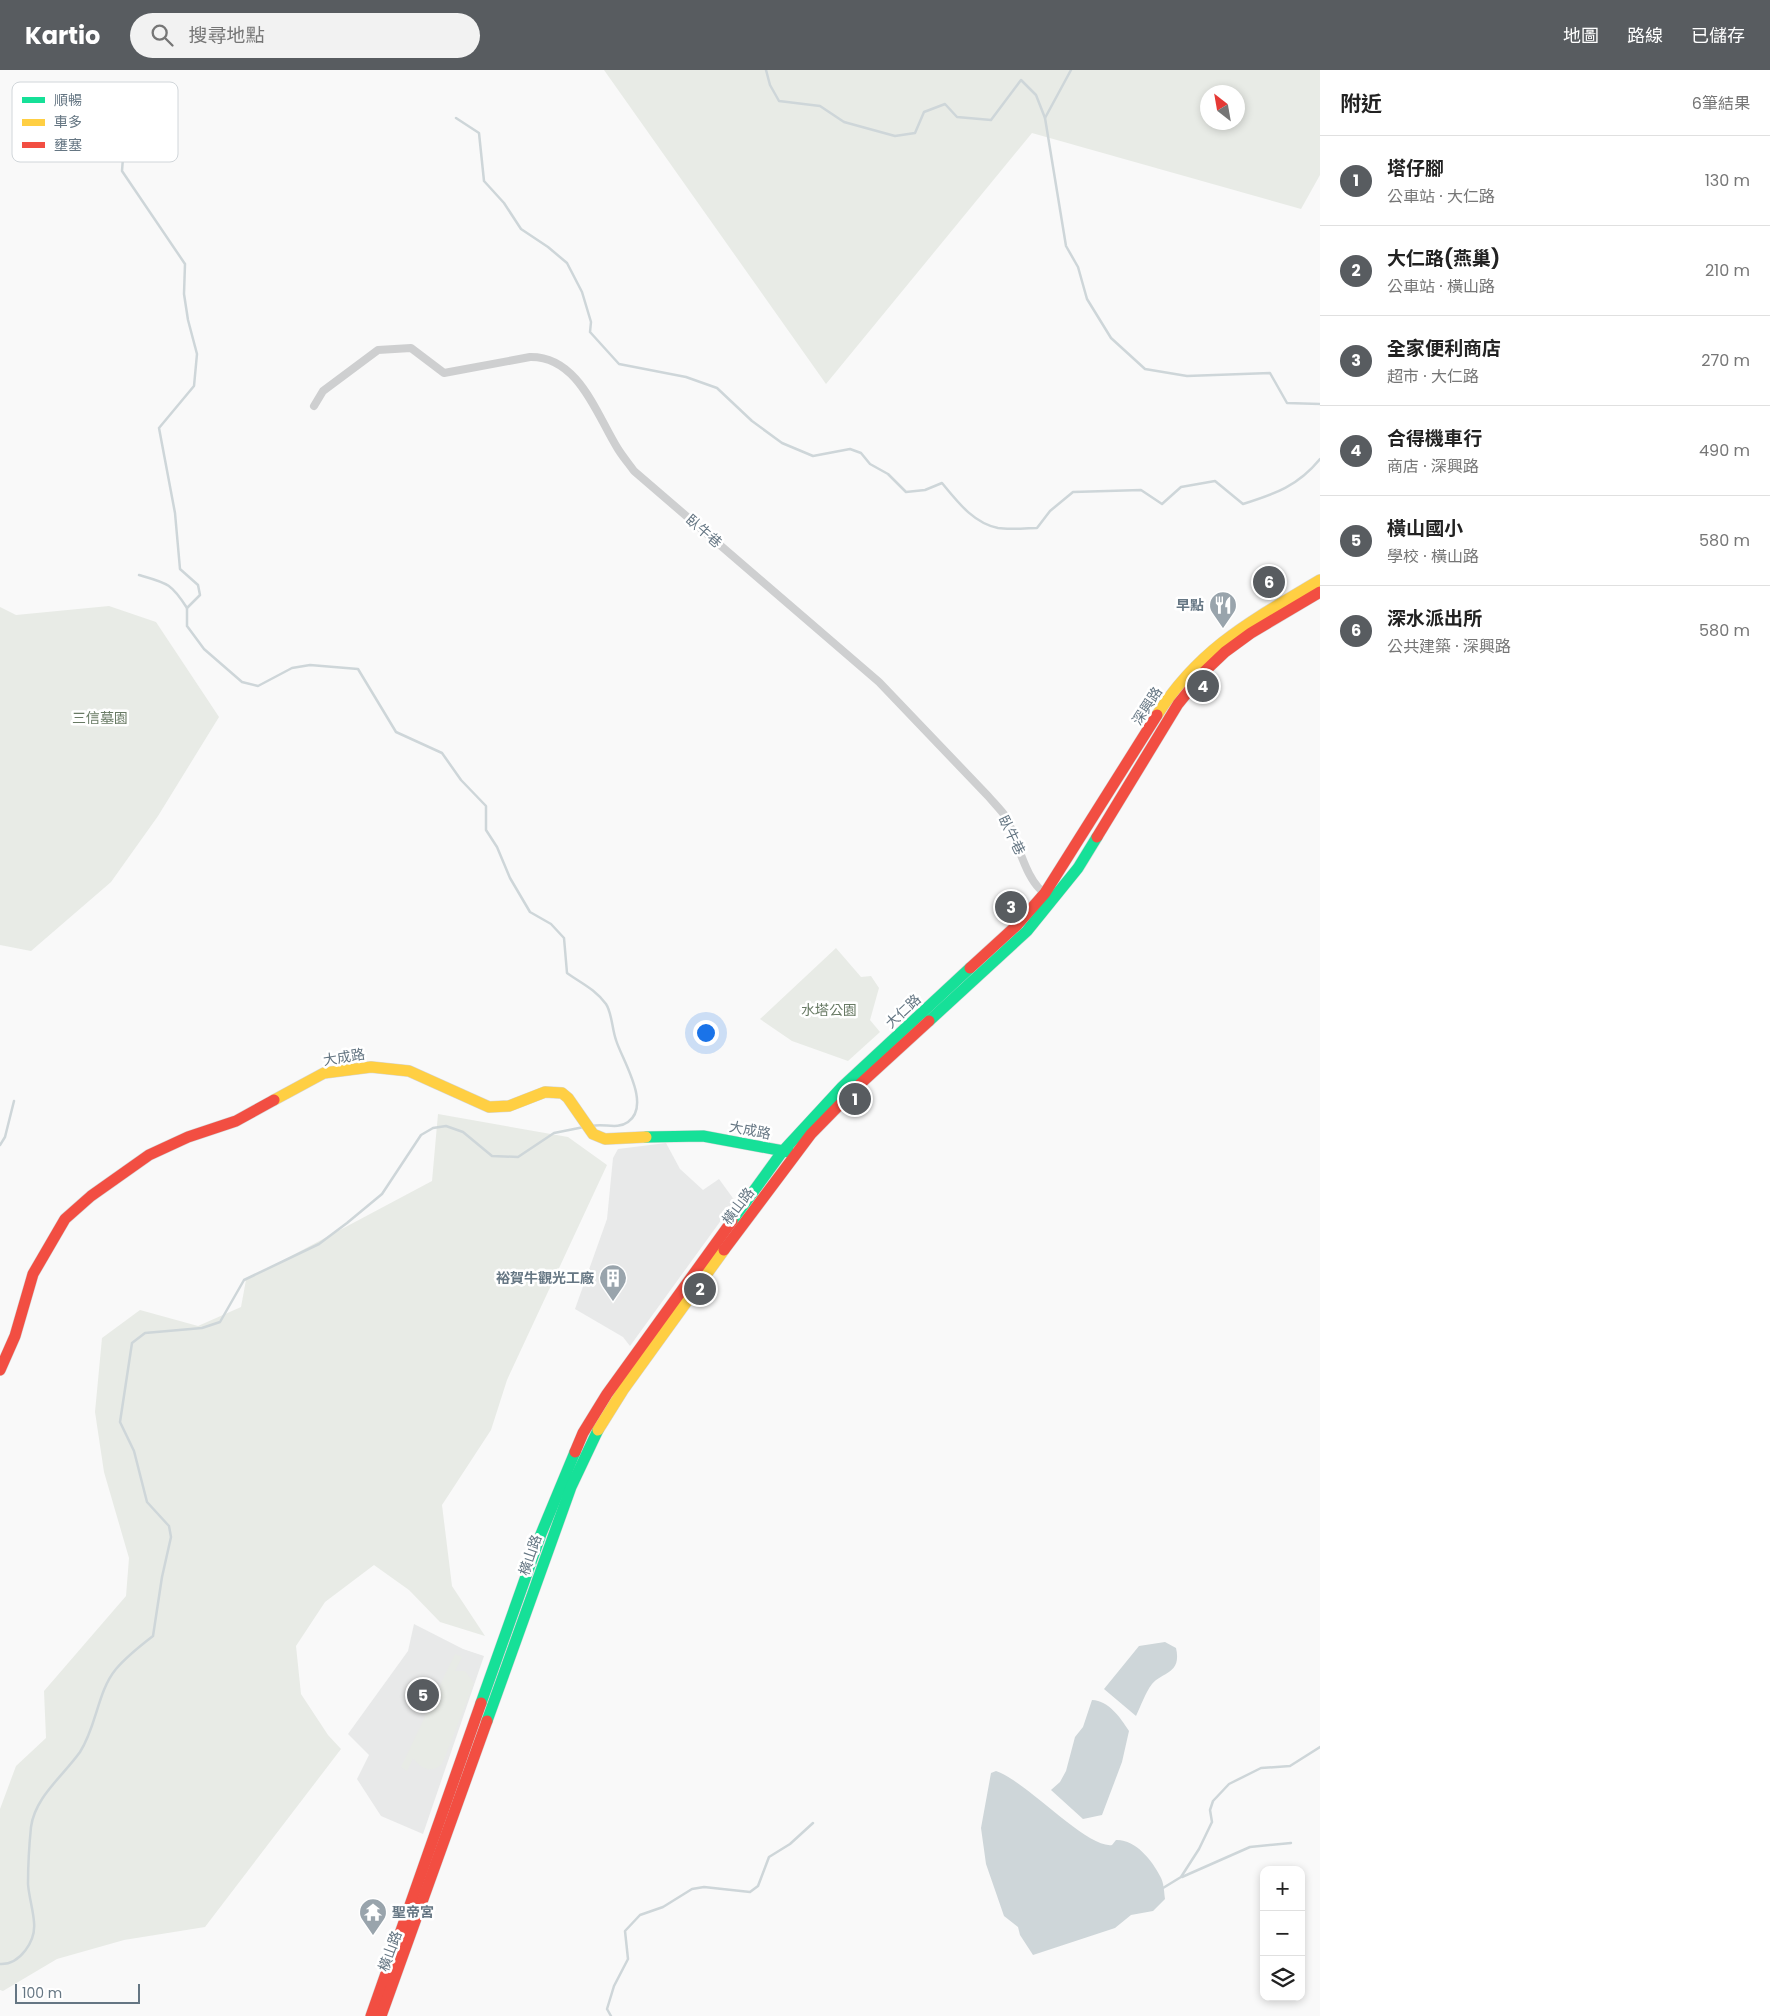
<!DOCTYPE html>
<html lang="zh-TW">
<meta charset="utf-8">
<style>
body{margin:0;font-family:Poppins,"Noto Sans TC",sans-serif;background:#f2f2f2;color:#222}
.controls{position:absolute;right:15px;bottom:15px;display:grid;overflow:hidden;border-radius:10px;box-shadow:0 2px 8px #0003}
.controls button{width:45px;height:45px;display:grid;place-items:center;padding:0;border:0;border-bottom:1px solid #e0e0e0;background:#fff;color:#222;font:25px sans-serif}
.compass{position:absolute;left:1200px;top:15px;width:45px;height:45px;border-radius:50%;background:#fff;box-shadow:0 2px 8px #0003;rotate:329deg}
.scale{position:absolute;left:15px;bottom:12px;width:125px;box-sizing:border-box;padding-left:5px;border:2px solid #657683;border-top:0;font-size:14px;line-height:18px;white-space:nowrap;color:#657683;-webkit-text-stroke:4px #fff;paint-order:stroke}
.you{position:absolute;left:705px;top:962px;width:18px;height:18px;margin:-12px;border:4px solid #fff;border-radius:50%;background:#1a73e8;box-shadow:0 0 0 8px #1a73e833}
.badge{display:grid;place-items:center;width:32px;height:32px;border-radius:50%;background:#585c60;color:#fff;font-size:16px;font-weight:700}
.pin{position:absolute;translate:-50% -50%;border:2px solid #fff;box-shadow:0 1px 5px #0006}
.list{margin:0;padding:0;list-style:none}
h2{display:flex;justify-content:space-between;align-items:center;height:65px;margin:0;padding:0 20px;font-size:21px}
h2 small{font-size:16px;font-weight:400;color:#767676}
.list li{display:grid;grid-template-columns:32px 1fr auto;gap:15px;align-items:center;box-sizing:border-box;height:90px;padding:0 20px;border-top:1px solid #e0e0e0}
.list b{display:block;font-size:19px;white-space:nowrap}
.list p{margin:0;font-size:16px;white-space:nowrap;color:#767676}
.list em{font-size:16px;font-style:normal;color:#767676}
.icon{flex:none;width:28px;height:28px;fill:none;stroke:currentColor;stroke-width:2;stroke-linecap:round;stroke-linejoin:round}
.map{position:relative;flex:none;width:1320px;height:1946px;overflow:hidden}
header{display:flex;align-items:center;gap:30px;box-sizing:border-box;height:70px;padding:0 25px;background:#585c60;color:#fff}
header strong{font-size:24px}
nav{display:flex;gap:28px;margin-inline-start:auto;font-size:18px}
.search{width:350px;height:45px;background:#f2f2f2;display:flex;align-items:center;gap:12px;box-sizing:border-box;padding:0 18px;border-radius:28px;color:#767676;font-size:19px}
main{display:flex}
aside{flex:1;background:#fff}
.map>svg:first-child{display:block}
.built{fill:#e8e9e9}
.green{fill:#e8ebe6;fill-rule:evenodd}
.water{fill:#ced6d9}
.lines{fill:none;stroke-linecap:round;stroke-linejoin:round}
.stream{stroke:#ced6d9;stroke-width:2.5}
.fast-casing{stroke:#d5d6d7;stroke-width:12}
.slow-casing{stroke:#d5d6d7;stroke-width:12}
.jam-casing{stroke:#d5d6d7;stroke-width:12}
.street{stroke:#cecfd0;stroke-width:8}
.fast{stroke:#16e098;stroke-width:11}
.slow{stroke:#ffcf43;stroke-width:11}
.jam{stroke:#f24e42;stroke-width:11}
.labels{text-anchor:middle;stroke-width:5;stroke-linejoin:round;paint-order:stroke}
.street-label{font-size:14px;fill:#657683;stroke:#fff}
.poi-label{font-size:14px;font-weight:bold;fill:#657683;stroke:#fff;text-anchor:end}
.park-label{font-size:14px;fill:#687a64;stroke:#fff}
.key{fill:#fff;stroke:#d1d6da;stroke-width:1}
.key-label{font-size:14px;fill:#657683}
</style>
<header>
<strong>Kartio</strong>
<div class="search"><svg class="icon" aria-label="search" viewBox="0 0 24 24"><circle cx="10" cy="10" r="6"/><path d="M15 15l6 6"/></svg>搜尋地點</div>
<nav><a>地圖</a><a>路線</a><a>已儲存</a></nav>
</header>
<main>
<div class="map">
<svg width="1320" height="1946" viewBox="0 0 1320 1946">
<rect width="100%" height="100%" fill="#f9f9f9"/>
<!-- built -->
<g class="built">
<path d="M 666,1073 L 680,1099 L 703,1120 L 719,1109 L 735,1131 L 630,1276 L 623,1267 L 575,1239 L 607,1149 L 613,1088 L 618,1079 Z"/>
<path d="M 414,1554 L 463,1579 L 484,1586 L 423,1764 L 381,1746 L 357,1709 L 369,1685 L 348,1664 L 408,1581 Z"/>
</g>
<!-- green -->
<g class="green">
<path d="M 604,0 L 1320,0 L 1320,105 L 1301,139 L 1032,63 L 826,314 ZM 1238,22 L 1238,52 L 1208,52 L 1208,22 Z"/>
<path d="M 109,536 L 156,552 L 219,647 L 158,746 L 111,812 L 31,881 L 0,875 L 0,537 L 16,545 Z"/>
<path d="M 836,878 L 861,907 L 871,906 L 879,918 L 870,950 L 880,962 L 848,991 L 792,971 L 760,949 Z"/>
<path d="M 438,1044 L 568,1067 L 607,1095 L 507,1310 L 491,1360 L 442,1435 L 452,1516 L 485,1566 L 440,1552 L 409,1520 L 374,1495 L 325,1532 L 296,1576 L 301,1624 L 328,1665 L 341,1679 L 205,1857 L 124,1870 L 57,1889 L 3,1921 L 0,1920 L 0,1739 L 16,1696 L 46,1668 L 44,1621 L 126,1526 L 129,1488 L 104,1402 L 95,1342 L 102,1268 L 140,1240 L 198,1256 L 241,1237 L 246,1210 L 432,1111 Z"/>
<path d="M 455,1584 L 462,1587 L 455,1601 L 465,1601 L 474,1613 L 442,1694 C 431,1704 420,1698 413,1688 L 407,1701 L 401,1697 Z"/>
</g>
<!-- water -->
<g class="water">
<path d="M 1165,1572 L 1176,1578 C 1182,1604 1162,1602 1152,1614 C 1145,1623 1141,1636 1136,1646 L 1104,1619 L 1139,1576 Z"/>
<path d="M 1092,1630 C 1109,1631 1120,1647 1129,1661 L 1122,1692 L 1102,1745 L 1083,1749 L 1051,1720 L 1060,1712 L 1066,1701 L 1075,1667 L 1083,1657 Z"/>
<path d="M 996,1701 C 1026,1711 1087,1779 1112,1775 L 1116,1770 C 1135,1769 1152,1790 1160,1806 C 1164,1812 1164,1822 1165,1829 L 1153,1841 L 1131,1845 L 1115,1858 L 1033,1885 L 1020,1865 L 1018,1857 L 1004,1846 L 986,1794 L 981,1758 L 991,1703 Z"/>
</g>
<g class="lines">
<!-- stream -->
<g class="stream">
<path d="M 766,0 L 770,15 L 779,31 L 820,36 L 844,52 L 895,66 L 915,63 L 924,42 L 945,34 L 957,47 L 991,50 L 1021,10 L 1036,25 L 1045,48"/>
<path d="M 1071,0 L 1045,48 L 1066,176 L 1078,197 L 1087,229 L 1111,268 L 1145,299 L 1187,306 L 1270,303 L 1287,333 L 1320,334"/>
<path d="M 456,48 L 479,63 L 484,111 L 504,133 L 521,159 L 548,177 L 567,193 L 582,222 L 591,252 L 590,262 L 619,294 L 686,307 L 717,318 L 752,351 L 782,373 L 813,386 L 850,379 L 861,383 L 870,394 L 888,404 L 906,422 L 925,420 L 942,413 C 957,431 973,453 998,458 C 1010,460 1025,458 1037,458 L 1050,441 L 1073,422 L 1141,420 L 1162,434 L 1181,417 L 1215,411 L 1243,434 C 1275,424 1298,416 1320,389"/>
<path d="M 125,61 L 122,101 L 185,194 L 184,224 L 188,250 L 197,284 L 194,316 L 159,358 L 175,443 L 180,499 L 198,515 L 200,525 L 187,538 L 187,556 L 204,579 L 242,612 L 258,616 L 292,598 L 310,595 L 358,599 L 396,662 L 442,683 L 461,710 L 486,736 L 486,760 L 497,777 L 510,808 L 530,842 L 551,854 L 564,868 L 567,903 C 581,913 595,919 606,934 C 612,943 612,959 616,970 C 622,990 652,1035 628,1052 C 617,1060 604,1053 592,1056"/>
<path d="M 139,505 C 167,513 171,513 187,538"/>
<path d="M 0,1075 L 5,1067 L 14,1031"/>
<path d="M 1182,1807 L 1250,1777 L 1291,1773"/>
<path d="M 1163,1818 L 1181,1807 L 1199,1779 L 1212,1752 L 1210,1740 L 1213,1731 L 1229,1714 L 1261,1698 L 1290,1696 L 1320,1677"/>
<path d="M 0,1894 C 20,1895 36,1871 34,1852 C 33,1839 29,1827 28,1814 C 28,1795 29,1777 31,1757 C 35,1727 63,1706 80,1682 C 97,1656 97,1622 116,1599 C 127,1586 140,1576 153,1566 L 162,1507 L 171,1467 L 169,1456 L 147,1432 L 134,1381 L 120,1352 L 132,1273 L 145,1263 L 202,1258 L 220,1252 L 244,1210 L 319,1174 L 347,1153 L 382,1124 L 421,1065 L 433,1058 L 446,1056 L 463,1062 L 492,1086 L 518,1087 L 554,1063 L 584,1057"/>
<path d="M 611,1946 L 607,1939 L 614,1916 L 628,1889 L 625,1861 L 640,1845 L 663,1837 L 692,1819 L 704,1817 L 750,1822 L 758,1816 L 769,1787 L 790,1774 L 813,1753"/>
</g>
<!-- fast casing -->
<g class="fast-casing">
<g id="fast">
<path d="M 929,951 L 1027,861 L 1078,798 L 1097,767"/>
<path d="M 646,1067 L 703,1066 L 789,1082"/>
<path d="M 732,1151 L 782,1082 L 842,1017 L 970,898"/>
<path d="M 481,1633 L 541,1464 L 575,1382"/>
<path d="M 487,1651 L 571,1417 L 598,1360"/>
</g>
</g>
<!-- slow casing -->
<g class="slow-casing">
<g id="slow">
<path d="M 1157,645 C 1200,577 1253,550 1320,510"/>
<path d="M 274,1030 L 324,1003 L 371,997 L 409,1001 L 489,1037 L 509,1036 L 545,1022 L 562,1023 L 568,1028 L 593,1064 L 605,1069 L 646,1067"/>
<path d="M 598,1360 L 623,1320 L 724,1180"/>
</g>
</g>
<!-- jam casing -->
<g class="jam-casing">
<g id="jam">
<path d="M 1097,767 L 1178,634 L 1204,602 L 1225,582 L 1251,563 L 1320,522"/>
<path d="M 970,898 L 1016,856 L 1045,823 L 1157,645"/>
<path d="M 724,1180 L 811,1064 L 859,1015 L 929,951"/>
<path d="M 0,1300 L 15,1266 L 33,1204 L 65,1149 L 91,1126 L 149,1085 L 188,1067 L 236,1051 L 274,1030"/>
<path d="M 575,1382 L 583,1363 L 607,1324 L 732,1151"/>
<path d="M 371,1946 L 481,1633"/>
<path d="M 381,1946 L 487,1651"/>
</g>
</g>
<!-- street -->
<path class="street" d="M 314,336 L 323,321 L 378,280 L 411,278 L 444,303 L 530,287 C 579,286 597,346 618,379 C 623,387 629,394 634,401 L 879,612 L 988,726 C 994,733 1001,740 1006,747 C 1016,765 1027,818 1048,824"/>
<!-- fast -->
<use href="#fast" class="fast"/>
<!-- slow -->
<use href="#slow" class="slow"/>
<!-- jam -->
<use href="#jam" class="jam"/>
</g>
<!-- icons -->
<defs>
<g id="restaurant-pin" transform="scale(1.4375)"><path d="M0 17L-7.5 6A9.5 9.5 0 1 1 7.5 6Z" fill="#99a4ac" stroke="#fff"/><path d="M-5-6h1v4h1v-4h1v4h1v-4h1v5L-1.5 .5V6h-2V.5L-5-1ZM5-6V6H3V1.5H1.5Q1.5-4 5-6Z" fill="#fff"/></g>
<g id="building-pin" transform="scale(1.4375)"><path d="M0 17L-7.5 6A9.5 9.5 0 1 1 7.5 6Z" fill="#99a4ac" stroke="#fff"/><path d="M-4-6H4V6H1V3H-1V6H-4ZM-2.5-4.3h1.7v1.8h-1.7ZM.8-4.3h1.7v1.8H.8ZM-2.5-1h1.7V.8h-1.7ZM.8-1h1.7V.8H.8Z" fill="#fff"/></g>
<g id="temple-pin" transform="scale(1.4375)"><path d="M0 17L-7.5 6A9.5 9.5 0 1 1 7.5 6Z" fill="#99a4ac" stroke="#fff"/><path d="M0-6L5-2H3V0L6.5 2.5H4V6H1.5V3h-3V6H-4V2.5H-6.5L-3 0V-2H-5Z" fill="#fff"/></g>
</defs>
<g fill-rule="evenodd">
<use href="#restaurant-pin" x="1223" y="535"/>
<use href="#building-pin" x="613" y="1208"/>
<use href="#temple-pin" x="373" y="1842"/>
</g>
<g class="labels">
<!-- street labels -->
<g class="street-label">
<text transform="translate(704 461) rotate(41)" y="5">臥牛巷</text>
<text transform="translate(1147 636) rotate(-57)" y="5">深興路</text>
<text transform="translate(1012 765) rotate(64)" y="5">臥牛巷</text>
<text transform="translate(903 941) rotate(-43)" y="5">大仁路</text>
<text transform="translate(344 987) rotate(-9)" y="5">大成路</text>
<text transform="translate(750 1060) rotate(11)" y="5">大成路</text>
<text transform="translate(738 1136) rotate(-53)" y="5">橫山路</text>
<text transform="translate(530 1485) rotate(-71)" y="5">橫山路</text>
<text transform="translate(390 1881) rotate(-70)" y="5">橫山路</text>
</g>
<!-- poi labels -->
<g class="poi-label">
<text x="1204" y="540">早點</text>
<text x="594" y="1213">裕賀牛觀光工廠</text>
<text x="392" y="1847" text-anchor="start">聖帝宮</text>
</g>
<!-- park labels -->
<g class="park-label">
<text x="100" y="653">三信墓園</text>
<text x="829" y="945">水塔公園</text>
</g>
</g>
<!-- legend -->
<rect x="12" y="12" width="166" height="80" rx="8" class="key"/>
<rect x="22" y="27" width="23" height="6" fill="#16e098"/>
<rect x="22" y="49" width="23" height="7" fill="#ffcf43"/>
<rect x="22" y="72" width="23" height="6" fill="#f24e42"/>
<g class="key-label">
<text x="54" y="35">順暢</text>
<text x="54" y="57">車多</text>
<text x="54" y="80">壅塞</text>
</g>
</svg>
<div class="controls">
<button>+</button>
<button>−</button>
<button><svg class="icon" aria-label="layers" viewBox="0 0 24 24"><path d="M12 4l9 5-9 5-9-5zM3 14l9 5 9-5"/></svg></button>
</div>
<svg class="compass" viewBox="-18 -18 36 36"><path d="M0-13l5 13h-10z" fill="#e53935"/><path d="M0 13l5-13h-10z" fill="#767676"/></svg>
<div class="scale">100 m</div>
<div class="you"></div>
<div class="pin badge" style="left:855px;top:1029px">1</div>
<div class="pin badge" style="left:700px;top:1219px">2</div>
<div class="pin badge" style="left:1011px;top:837px">3</div>
<div class="pin badge" style="left:1203px;top:616px">4</div>
<div class="pin badge" style="left:423px;top:1625px">5</div>
<div class="pin badge" style="left:1269px;top:512px">6</div>
</div>
<aside>
<h2>附近<small>6筆結果</small></h2>
<ul class="list">
<li><span class="badge">1</span><div><b>塔仔腳</b><p>公車站 · 大仁路</p></div><em>130 m</em></li>
<li><span class="badge">2</span><div><b>大仁路(燕巢)</b><p>公車站 · 橫山路</p></div><em>210 m</em></li>
<li><span class="badge">3</span><div><b>全家便利商店</b><p>超市 · 大仁路</p></div><em>270 m</em></li>
<li><span class="badge">4</span><div><b>合得機車行</b><p>商店 · 深興路</p></div><em>490 m</em></li>
<li><span class="badge">5</span><div><b>橫山國小</b><p>學校 · 橫山路</p></div><em>580 m</em></li>
<li><span class="badge">6</span><div><b>深水派出所</b><p>公共建築 · 深興路</p></div><em>580 m</em></li>
</ul>
</aside>
</main>
